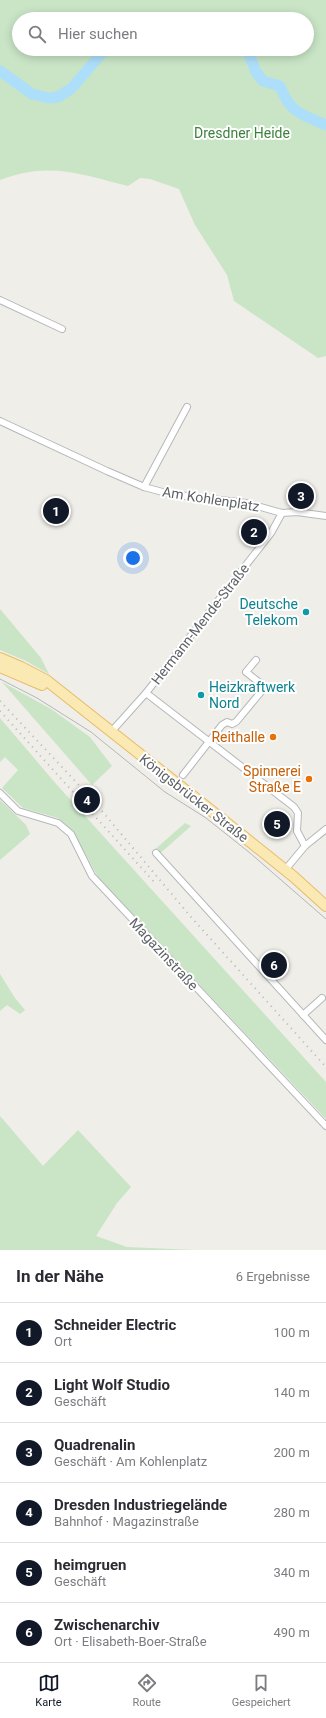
<!DOCTYPE html>
<html lang="de">
<meta charset="utf-8">
<style>
body{margin:0;font-family:Roboto,sans-serif;background:#f2f2f3;color:#2b2b33}
.you{position:absolute;left:133px;top:558px;width:14px;height:14px;margin:-10px;border:3px solid #fff;border-radius:50%;background:#1a73e8;box-shadow:0 0 0 6px #1a73e833}
.badge{display:grid;place-items:center;width:26px;height:26px;border-radius:50%;background:#111827;color:#fff;font-size:13px;font-weight:700}
.pin{position:absolute;translate:-50% -50%;border:2px solid #fff;box-shadow:0 1px 4px #0006}
.list{margin:0;padding:0;list-style:none}
h2{display:flex;justify-content:space-between;align-items:center;height:52px;margin:0;padding:0 16px;font-size:17px}
h2 small{font-size:13px;font-weight:400;color:#7c7c81}
.list li{display:grid;grid-template-columns:26px 1fr auto;gap:12px;align-items:center;box-sizing:border-box;height:60px;padding:0 16px;border-top:1px solid #e1e1e2}
.list b{display:block;font-size:15px;white-space:nowrap}
.list p{margin:0;font-size:13px;white-space:nowrap;color:#7c7c81}
.list em{font-size:13px;font-style:normal;color:#7c7c81}
.icon{flex:none;width:22px;height:22px;fill:none;stroke:currentColor;stroke-width:2;stroke-linecap:round;stroke-linejoin:round}
.map{position:relative;flex:none;width:326px;height:1250px;overflow:hidden}
.search{position:absolute;background:#fff;box-shadow:0 2px 10px #0003;left:12px;right:12px;top:12px;height:44px;display:flex;align-items:center;gap:10px;box-sizing:border-box;padding:0 14px;border-radius:22px;color:#7c7c81;font-size:15px}
.sheet{height:412px;background:#fff}
nav{display:flex;justify-content:space-around;align-items:center;box-sizing:border-box;height:56px;border-top:1px solid #e1e1e2;background:#fff;font-size:11px;color:#7c7c81}
nav a{display:grid;justify-items:center;gap:2px}
nav .on{color:#111827}
.map>svg:first-child{display:block}
.green{fill:#c9e5c6;fill-rule:evenodd}
.lines{fill:none;stroke-linecap:round;stroke-linejoin:round}
.river{stroke:#aedffa;stroke-width:11}
.street-casing{stroke:#b5b8bb;stroke-width:8}
.primary-casing{stroke:#e9bb68;stroke-width:12}
.street{stroke:#fff;stroke-width:6}
.primary{stroke:#fae9b3;stroke-width:10}
.tram{stroke:#b5b6b7;stroke-width:1}
.rail{stroke:#b5b6b7;stroke-width:2;stroke-dasharray:1 5;stroke-linecap:butt}
.culture-dot{fill:#0f9aa8;stroke:#fff;stroke-width:1.5}
.food-dot{fill:#e8710a;stroke:#fff;stroke-width:1.5}
.labels{text-anchor:middle;stroke-width:4;stroke-linejoin:round;paint-order:stroke}
.park-label{font-size:14px;fill:#3d823b;stroke:#fff}
.street-label{font-size:14px;fill:#5f6367;stroke:#fff}
.culture-label{font-size:14px;fill:#0d838f;stroke:#fff;text-anchor:end}
.food-label{font-size:14px;fill:#c56008;stroke:#fff;text-anchor:end}
</style>
<div class="map">
<svg width="326" height="1250" viewBox="0 0 326 1250">
<rect width="100%" height="100%" fill="#f0eee8"/>
<!-- green -->
<g class="green">
<path d="M 0,0 L 326,0 L 326,356 L 318,358 L 234,301 L 227,275 L 195,225 L 179,189 L 150,179 L 140,178 L 128,186 C 81,174 48,161 0,180 ZM 19,19 L 307,19 L 307,49 L 19,49 Z"/>
<path d="M 0,609 L 41,658 L 49,674 L 26,661 L 0,650 Z"/>
<path d="M 2,682 L 51,709 L 90,737 L 112,766 L 92,785 Z"/>
<path d="M 0,718 L 57,785 L 326,1082 L 326,1119 L 98,877 L 74,833 L 58,818 L 23,808 L 2,788 L 18,770 L 5,757 L 0,762 Z"/>
<path d="M 0,800 L 26,825 L 30,834 L 0,860 Z"/>
<path d="M 185,823 L 191,826 L 156,857 L 152,852 Z"/>
<path d="M 0,974 L 15,998 L 25,1010 L 20,1014 L 7,1005 L 0,1011 Z"/>
<path d="M 0,1116 L 43,1166 L 78,1130 L 131,1187 L 117,1203 L 96,1236 L 127,1247 L 195,1250 L 0,1250 Z"/>
</g>
<g class="lines">
<!-- river -->
<g class="river">
<path d="M 247,49 L 256,72 L 263,81 L 280,86 C 290,113 302,115 326,125"/>
<path d="M 0,71 L 32,94 L 49,98 L 58,97 L 72,88 L 101,54 L 110,49"/>
</g>
<!-- street casing -->
<g class="street-casing">
<g id="street">
<path d="M 0,300 L 62,329"/>
<path d="M 0,421 L 107,471 L 144,487 L 170,494 L 246,503 L 282,513 L 297,512 L 326,516"/>
<path d="M 144,487 L 187,407"/>
<path d="M 146,693 L 294,807 L 298,813 L 297,831 L 305,846"/>
<path d="M 111,732 L 146,693 L 271,533 L 282,513"/>
<path d="M 183,775 L 222,725 L 227,722 L 232,724 L 236,722 L 265,687 L 246,672 L 256,660"/>
<path d="M 0,793 L 18,811 L 58,823 L 71,834 L 92,876 L 326,1126"/>
<path d="M 156,853 L 326,1040"/>
<path d="M 285,870 L 305,846 L 326,829"/>
<path d="M 303,1015 L 322,998"/>
</g>
</g>
<!-- primary casing -->
<g class="primary-casing">
<g id="primary">
<path d="M 0,658 L 21,667 L 46,680 L 208,808 L 294,877 L 326,906"/>
<path d="M 0,667 L 42,685"/>
</g>
</g>
<!-- street -->
<use href="#street" class="street"/>
<!-- primary -->
<use href="#primary" class="primary"/>
<!-- tram -->
<path class="tram" d="M 0,679 L 37,698 L 91,732 L 165,792 L 206,818 L 250,853 L 326,919"/>
<!-- rail -->
<g class="rail">
<path d="M 0,701 L 91,798 L 191,917 L 326,1067"/>
<path d="M 0,711 L 155,883"/>
</g>
</g>
<!-- markers -->
<g class="culture-dot">
<circle cx="306" cy="612" r="4"/>
<circle cx="201" cy="695" r="4"/>
</g>
<g class="food-dot">
<circle cx="273" cy="737" r="4"/>
<circle cx="309" cy="779" r="4"/>
</g>
<g class="labels">
<!-- park labels -->
<g class="park-label">
<text x="242" y="138">Dresdner Heide</text>
</g>
<!-- street labels -->
<g class="street-label">
<text transform="translate(211 499) rotate(9)" y="5">Am Kohlenplatz</text>
<text transform="translate(200 624) rotate(-52)" y="5">Hermann-Mende-Straße</text>
<text transform="translate(194 798) rotate(38)" y="5">Königsbrücker Straße</text>
<text transform="translate(164 954) rotate(47)" y="5">Magazinstraße</text>
</g>
<!-- culture labels -->
<g class="culture-label">
<text x="298" y="609">Deutsche<tspan x="298" dy="16">Telekom</tspan></text>
<text x="209" y="692" text-anchor="start">Heizkraftwerk<tspan x="209" dy="16">Nord</tspan></text>
</g>
<!-- food labels -->
<g class="food-label">
<text x="265" y="742">Reithalle</text>
<text x="301" y="776">Spinnerei<tspan x="301" dy="16">Straße E</tspan></text>
</g>
</g>
</svg>
<div class="you"></div>
<div class="pin badge" style="left:56px;top:511px">1</div>
<div class="pin badge" style="left:254px;top:532px">2</div>
<div class="pin badge" style="left:301px;top:496px">3</div>
<div class="pin badge" style="left:87px;top:800px">4</div>
<div class="pin badge" style="left:277px;top:824px">5</div>
<div class="pin badge" style="left:274px;top:965px">6</div>
<div class="search"><svg class="icon" aria-label="search" viewBox="0 0 24 24"><circle cx="10" cy="10" r="6"/><path d="M15 15l6 6"/></svg>Hier suchen</div>
</div>
<section class="sheet">
<h2>In der Nähe<small>6 Ergebnisse</small></h2>
<ul class="list">
<li><span class="badge">1</span><div><b>Schneider Electric</b><p>Ort</p></div><em>100 m</em></li>
<li><span class="badge">2</span><div><b>Light Wolf Studio</b><p>Geschäft</p></div><em>140 m</em></li>
<li><span class="badge">3</span><div><b>Quadrenalin</b><p>Geschäft · Am Kohlenplatz</p></div><em>200 m</em></li>
<li><span class="badge">4</span><div><b>Dresden Industriegelände</b><p>Bahnhof · Magazinstraße</p></div><em>280 m</em></li>
<li><span class="badge">5</span><div><b>heimgruen</b><p>Geschäft</p></div><em>340 m</em></li>
<li><span class="badge">6</span><div><b>Zwischenarchiv</b><p>Ort · Elisabeth-Boer-Straße</p></div><em>490 m</em></li>
</ul>
</section>
<nav>
<a class="on"><svg class="icon" aria-label="map" viewBox="0 0 24 24"><path d="M3 6l6-2 6 2 6-2v14l-6 2-6-2-6 2zM9 4v14M15 6v14"/></svg>Karte</a>
<a><svg class="icon" aria-label="directions" viewBox="0 0 24 24"><path d="M12 3l9 9-9 9-9-9zM9 14v-3h6M13 9l2 2-2 2"/></svg>Route</a>
<a><svg class="icon" aria-label="saved" viewBox="0 0 24 24"><path d="M7 4h10v16l-5-4-5 4z"/></svg>Gespeichert</a>
</nav>
